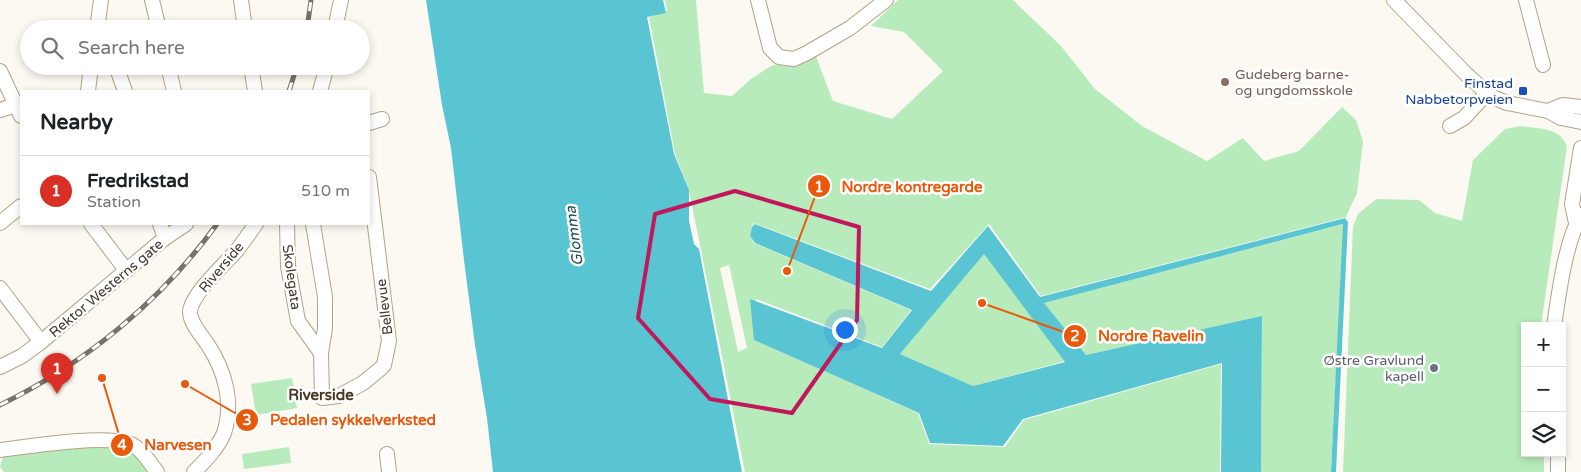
<!DOCTYPE html>
<meta charset="utf-8">
<style>
body{margin:0;font-family:"Varela Round",sans-serif;background:#f2f2f2;color:#202124}
.controls{position:absolute;right:15px;bottom:15px;display:grid;overflow:hidden;border-radius:0px;box-shadow:0 2px 8px #0003}
.controls button{width:45px;height:45px;display:grid;place-items:center;padding:0;border:0;border-bottom:1px solid #e0e0e0;background:#fff;color:#202124;font:25px sans-serif}
.you{position:absolute;left:844px;top:329px;width:18px;height:18px;margin:-12px;border:4px solid #fff;border-radius:50%;background:#1a73e8;box-shadow:0 0 0 8px #1a73e833}
.badge{display:grid;place-items:center;width:32px;height:32px;border-radius:50%;background:#d93025;color:#fff;font-size:16px;font-weight:700}
.pin{position:absolute;translate:-50% -41px;filter:drop-shadow(0 1px 2px #0008)}
.pin::after{content:'';position:absolute;top:26px;width:18px;height:15px;background:inherit;clip-path:polygon(0 0,100% 0,50% 100%)}
.list{margin:0;padding:0;list-style:none}
h2{display:flex;justify-content:space-between;align-items:center;height:65px;margin:0;padding:0 20px;font-size:21px}
h2 small{font-size:16px;font-weight:400;color:#757577}
.list li{display:grid;grid-template-columns:32px 1fr auto;gap:15px;align-items:center;box-sizing:border-box;height:70px;padding:0 20px;border-top:1px solid #e0e0e0}
.list b{display:block;font-size:19px;white-space:nowrap}
.list p{margin:0;font-size:16px;white-space:nowrap;color:#757577}
.list em{font-size:16px;font-style:normal;color:#757577}
.icon{flex:none;width:28px;height:28px;fill:none;stroke:currentColor;stroke-width:2;stroke-linecap:round;stroke-linejoin:round}
.map{position:relative;flex:none;width:1581px;height:472px;overflow:hidden}
.search{position:absolute;background:#fff;box-shadow:0 2px 8px #0003;left:20px;top:20px;width:350px;height:55px;display:flex;align-items:center;gap:12px;box-sizing:border-box;padding:0 18px;border-radius:28px;color:#757577;font-size:19px}
.panel{position:absolute;background:#fff;box-shadow:0 2px 8px #0003;left:20px;top:90px;width:350px;height:135px;border-radius:0px}
.map>svg:first-child{display:block}
.green{fill:#b8ebbb;fill-rule:evenodd}
.water{fill:#59c5d2;fill-rule:evenodd}
.lines{fill:none;stroke-linecap:round;stroke-linejoin:round}
.minor-casing{stroke:#b2a387;stroke-width:16}
.minor{stroke:#fff;stroke-width:14}
.rail-casing{stroke:#787368;stroke-width:5}
.rail{stroke:#fff;stroke-width:3;stroke-dasharray:9;stroke-linecap:butt}
.marked{fill:none;stroke:#c2185b;stroke-width:4;stroke-linejoin:round}
.education-dot{fill:#8d6e63;stroke:#fff;stroke-width:2}
.transit-dot{fill:#1a4fb4;stroke:#fff;stroke-width:2}
.worship-dot{fill:#6b7280;stroke:#fff;stroke-width:2}
.labels{text-anchor:middle;stroke-width:5;stroke-linejoin:round;paint-order:stroke}
.education-label{font-size:14px;fill:#785e54;stroke:#fff;text-anchor:start}
.transit-label{font-size:14px;fill:#164399;stroke:#fff;text-anchor:end}
.street-label{font-size:14px;fill:#403a2e;stroke:#fff}
.worship-label{font-size:14px;fill:#5b616d;stroke:#fff;text-anchor:end}
.water-label{font-size:15px;font-style:italic;fill:#1a4a50;stroke:#fff}
.neighbourhood-label{font-size:15px;font-weight:bold;fill:#453820;stroke:#fff}
.leader{fill:none;stroke:#e8590c;stroke-width:2}
.callout-dot{fill:#e8590c;stroke:#fff;stroke-width:2}
.mark-label{font-size:15px;text-anchor:middle;font-weight:bold;fill:#fff}
.callout-label{font-size:15px;text-anchor:middle;font-weight:bold;fill:#e8590c;stroke:#fff;stroke-width:5;stroke-linejoin:round;paint-order:stroke}
</style>
<div class="map">
<svg width="1581" height="472" viewBox="0 0 1581 472">
<rect width="100%" height="100%" fill="#fcf9f3"/>
<!-- green -->
<g class="green">
<path d="M 665,0 L 696,0 L 704,93 L 732,96 L 751,79 L 771,66 L 815,54 L 833,101 L 892,119 L 943,71 L 904,32 L 871,26 L 898,0 L 1013,0 L 1061,46 L 1095,89 L 1142,126 L 1207,161 L 1243,138 L 1264,161 L 1299,151 L 1342,107 L 1356,120 L 1363,141 L 1357,193 L 1346,217 L 1041,296 L 989,224 L 930,289 L 754,223 L 752,227 L 750,236 L 754,243 L 911,310 L 882,347 L 756,299 L 759,342 L 918,413 L 929,444 L 1005,447 L 1024,420 L 1221,364 L 1220,472 L 745,472 L 689,190 L 675,154 L 649,17 L 667,11 ZM 729,265 L 747,348 L 738,352 L 720,268 Z"/>
<path d="M 1521,126 C 1539,129 1560,127 1567,146 L 1541,326 L 1525,326 L 1525,453 L 1544,453 L 1544,472 L 1343,472 L 1353,226 L 1358,214 L 1376,199 L 1419,200 L 1435,213 L 1462,221 L 1473,160 L 1505,129 Z"/>
<path d="M 1344,224 L 1331,472 L 1261,472 L 1262,317 L 1086,355 L 1043,303 Z"/>
<path d="M 984,253 L 1065,361 L 973,386 L 900,354 Z"/>
<path d="M 292,378 L 297,408 L 256,415 L 251,384 Z"/>
<path d="M 100,444 L 138,452 L 155,472 L 4,472 L 0,467 L 3,457 Z"/>
<path d="M 289,447 L 291,463 L 244,469 L 242,454 Z"/>
</g>
<!-- water -->
<g class="water">
<path d="M 426,0 L 663,0 L 666,13 L 647,17 L 674,154 L 689,190 L 689,221 L 694,244 L 699,249 L 742,472 L 493,472 L 487,418 L 475,345 L 464,260 L 451,148 L 442,105 Z"/>
<path d="M 1345,218 L 1348,222 L 1336,472 L 1331,472 L 1343,224 L 1044,303 L 1086,355 L 1262,316 L 1261,472 L 1221,472 L 1222,363 L 1023,419 L 1003,446 L 930,443 L 919,413 L 754,340 L 750,299 L 882,348 L 912,310 L 755,243 L 750,236 L 752,227 L 755,224 L 931,291 L 988,226 L 1040,297 ZM 984,254 L 1065,362 L 973,386 L 900,354 Z"/>
</g>
<g class="lines">
<!-- minor casing -->
<g class="minor-casing">
<g id="minor">
<path d="M 152,0 L 159,29"/>
<path d="M 241,0 L 245,29"/>
<path d="M 758,0 L 770,48 L 779,57 L 794,59 L 807,53 L 850,28 L 886,0"/>
<path d="M 1394,0 L 1466,74 L 1487,93 L 1495,98 L 1507,103 L 1548,111 L 1561,118 L 1581,122"/>
<path d="M 1526,0 L 1543,65"/>
<path d="M 97,29 L 101,0"/>
<path d="M 335,29 L 341,0"/>
<path d="M 116,66 L 125,91"/>
<path d="M 168,66 L 174,91"/>
<path d="M 251,66 L 255,91"/>
<path d="M 0,71 L 21,116"/>
<path d="M 88,91 L 91,66"/>
<path d="M 320,91 L 327,66"/>
<path d="M 0,110 L 16,105"/>
<path d="M 1548,111 L 1563,105 L 1581,107"/>
<path d="M 369,123 L 382,119"/>
<path d="M 1450,126 L 1464,118 L 1487,93"/>
<path d="M 0,223 L 21,206"/>
<path d="M 1576,223 L 1572,204 L 1581,148"/>
<path d="M 91,224 L 126,270"/>
<path d="M 160,224 L 165,238"/>
<path d="M 287,224 L 288,266 L 298,321 L 321,353 L 322,398 L 339,396 L 363,383 L 380,369 L 384,365 L 389,341 L 369,177"/>
<path d="M 313,224 L 325,297 L 325,328 L 321,353"/>
<path d="M 0,288 L 41,342"/>
<path d="M 1554,326 C 1559,293 1565,243 1581,215"/>
<path d="M 0,367 L 22,356 L 41,342 L 165,238 L 186,224"/>
<path d="M 0,450 C 32,446 102,434 131,444 C 142,449 150,463 157,472"/>
<path d="M 1558,453 L 1558,472"/>
<path d="M 387,454 L 389,472"/>
<path d="M 194,472 C 205,461 218,448 224,433 C 234,403 225,371 208,345 C 202,336 190,323 190,312 C 191,294 226,263 238,249 C 244,241 250,232 256,224"/>
</g>
</g>
<!-- minor -->
<use href="#minor" class="minor"/>
<!-- rail casing -->
<g class="rail-casing">
<g id="rail">
<path d="M 307,29 L 311,0"/>
<path d="M 289,91 L 297,66"/>
<path d="M 0,405 C 86,363 161,301 217,224"/>
</g>
</g>
<!-- rail -->
<use href="#rail" class="rail"/>
</g>
<!-- marked area -->
<path class="marked" d="M 735,191 L 859,227 L 857,320 L 792,413 L 710,399 L 638,318 L 655,214 Z"/>
<!-- markers -->
<circle class="education-dot" cx="1225" cy="82" r="5"/>
<rect class="transit-dot" x="1518" y="86" width="10" height="10" rx="2.5"/>
<circle class="worship-dot" cx="1434" cy="368" r="5"/>
<g class="labels">
<!-- education labels -->
<g class="education-label">
<text x="1235" y="79">Gudeberg barne-<tspan x="1235" dy="16">og ungdomsskole</tspan></text>
</g>
<!-- transit labels -->
<g class="transit-label">
<text x="1513" y="88">Finstad<tspan x="1513" dy="16">Nabbetorpveien</tspan></text>
</g>
<!-- street labels -->
<g class="street-label">
<text transform="translate(221 267) rotate(-50)" y="5">Riverside</text>
<text transform="translate(292 277) rotate(82)" y="5">Skolegata</text>
<text transform="translate(106 288) rotate(-40)" y="5">Rektor Westerns gate</text>
<text transform="translate(384 307) rotate(-97)" y="5">Bellevue</text>
</g>
<!-- worship labels -->
<g class="worship-label">
<text x="1424" y="365">Østre Gravlund<tspan x="1424" dy="16">kapell</tspan></text>
</g>
<!-- water labels -->
<g class="water-label">
<text transform="translate(574 236) rotate(-97)" y="5">Glomma</text>
</g>
<!-- neighbourhood labels -->
<g class="neighbourhood-label">
<text x="321" y="400">Riverside</text>
</g>
</g>
<!-- callouts -->
<path class="leader" d="M787 271L819 186M982 303L1075 336M185 384L247 420M102 378L122 445"/>
<g class="callout-dot">
<circle cx="787" cy="271" r="5"/>
<circle cx="982" cy="303" r="5"/>
<circle cx="185" cy="384" r="5"/>
<circle cx="102" cy="378" r="5"/>
<circle cx="819" cy="186" r="12"/>
<circle cx="1075" cy="336" r="12"/>
<circle cx="247" cy="420" r="12"/>
<circle cx="122" cy="445" r="12"/>
</g>
<g class="mark-label">
<text x="819" y="192">1</text>
<text x="1075" y="341">2</text>
<text x="247" y="425">3</text>
<text x="122" y="450">4</text>
</g>
<g class="callout-label">
<text x="912" y="192">Nordre kontregarde</text>
<text x="1151" y="341">Nordre Ravelin</text>
<text x="353" y="425">Pedalen sykkelverksted</text>
<text x="178" y="450">Narvesen</text>
</g>
</svg>
<div class="controls">
<button>+</button>
<button>−</button>
<button><svg class="icon" aria-label="layers" viewBox="0 0 24 24"><path d="M12 4l9 5-9 5-9-5zM3 14l9 5 9-5"/></svg></button>
</div>
<div class="you"></div>
<div class="pin badge" style="left:57px;top:394px">1</div>
<div class="search"><svg class="icon" aria-label="search" viewBox="0 0 24 24"><circle cx="10" cy="10" r="6"/><path d="M15 15l6 6"/></svg>Search here</div>
<section class="panel">
<h2>Nearby<small></small></h2>
<ul class="list">
<li><span class="badge">1</span><div><b>Fredrikstad</b><p>Station</p></div><em>510 m</em></li>
</ul>
</section>
</div>
